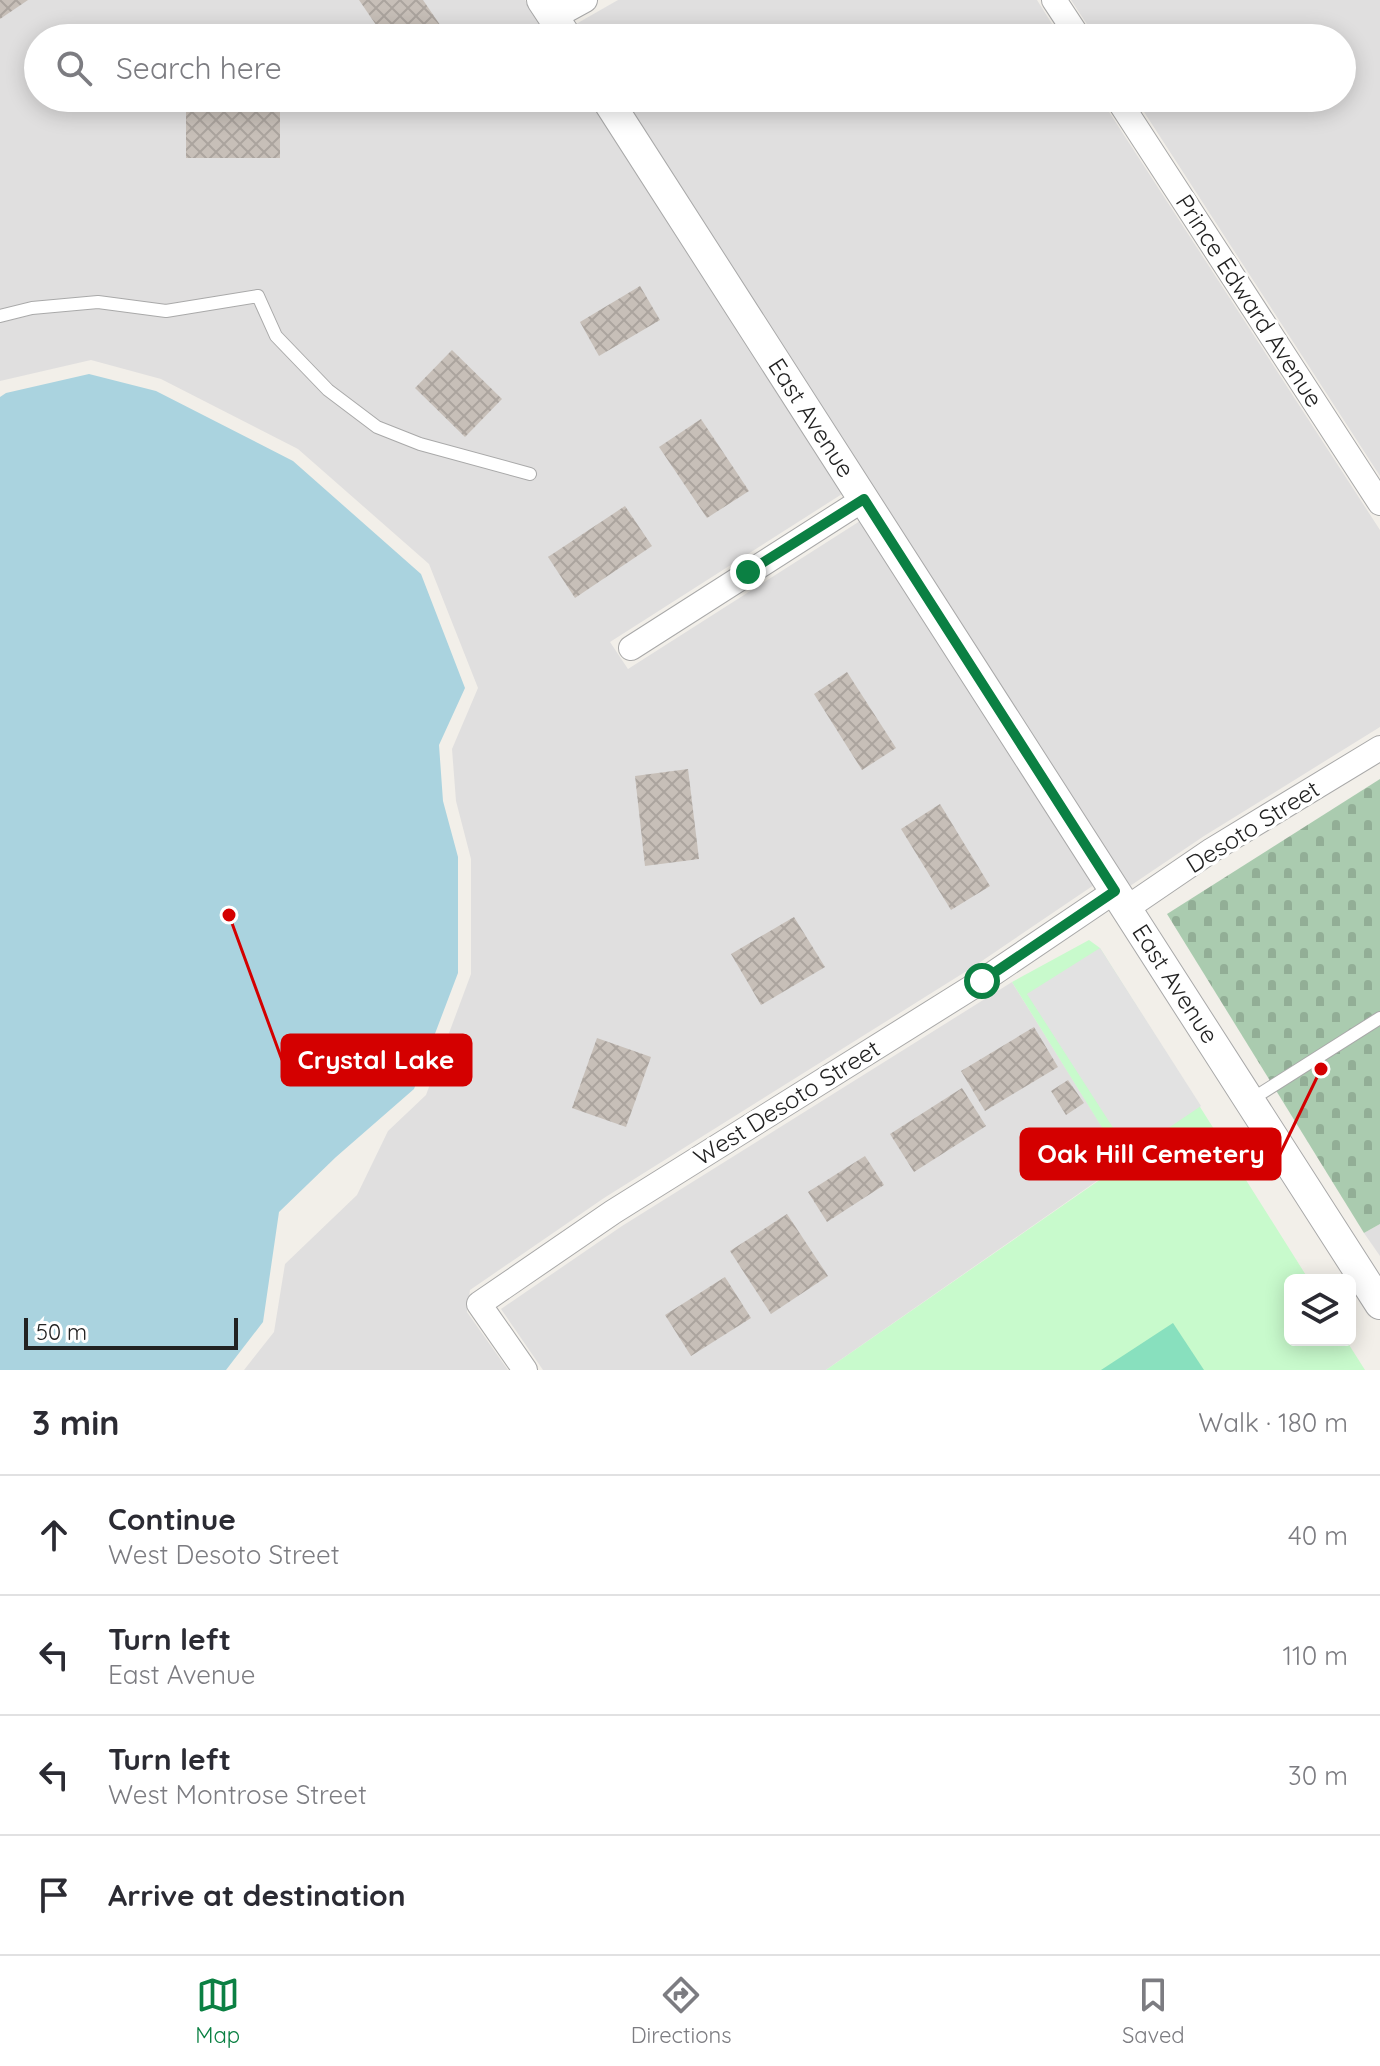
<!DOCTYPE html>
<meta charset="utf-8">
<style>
body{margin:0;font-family:Quicksand,sans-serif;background:#f2f2f3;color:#2b2b33}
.controls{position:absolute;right:24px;bottom:24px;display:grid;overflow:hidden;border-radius:12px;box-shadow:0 4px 20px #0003}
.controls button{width:72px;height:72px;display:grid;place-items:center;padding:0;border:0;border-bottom:2px solid #e1e1e2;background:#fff;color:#2b2b33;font:40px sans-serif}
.scale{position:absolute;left:24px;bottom:20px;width:214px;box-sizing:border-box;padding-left:8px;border:4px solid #222;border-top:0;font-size:22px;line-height:28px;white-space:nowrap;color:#222;-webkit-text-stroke:6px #fff;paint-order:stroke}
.stop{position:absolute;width:24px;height:24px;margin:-18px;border:6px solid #0b8043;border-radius:50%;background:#fff}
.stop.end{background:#0b8043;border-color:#fff;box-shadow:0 2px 8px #0008}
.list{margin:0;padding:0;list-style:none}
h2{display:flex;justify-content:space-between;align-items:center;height:104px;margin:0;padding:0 32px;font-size:34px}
h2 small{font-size:26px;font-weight:400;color:#7c7c81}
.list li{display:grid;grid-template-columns:52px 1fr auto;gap:24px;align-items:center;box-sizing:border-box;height:120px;padding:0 32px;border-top:2px solid #e1e1e2}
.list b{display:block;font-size:30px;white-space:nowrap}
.list p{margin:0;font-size:26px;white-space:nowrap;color:#7c7c81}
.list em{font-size:26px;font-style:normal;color:#7c7c81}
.icon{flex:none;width:44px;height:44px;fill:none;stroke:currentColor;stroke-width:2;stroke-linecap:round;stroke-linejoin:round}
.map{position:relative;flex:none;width:1380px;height:1370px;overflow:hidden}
.search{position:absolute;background:#fff;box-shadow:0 4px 20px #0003;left:24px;right:24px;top:24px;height:88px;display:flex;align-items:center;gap:20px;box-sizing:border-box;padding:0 28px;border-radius:44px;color:#7c7c81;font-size:30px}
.sheet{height:584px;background:#fff}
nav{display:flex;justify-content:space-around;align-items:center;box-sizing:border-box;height:112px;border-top:2px solid #e1e1e2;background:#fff;font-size:22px;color:#7c7c81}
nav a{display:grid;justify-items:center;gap:4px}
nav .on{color:#0b8043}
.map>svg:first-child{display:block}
.residential{fill:#e0dfdf}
.cemetery{fill:url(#cemetery-stones)}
.park{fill:#c8facc}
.pitch{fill:#88e0be}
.parking{fill:#e2e2e2}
.water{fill:#aad3df}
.building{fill:url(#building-cross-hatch)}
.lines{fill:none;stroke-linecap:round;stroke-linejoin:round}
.service-casing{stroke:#a9a9a9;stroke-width:14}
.minor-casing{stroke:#a9a9a9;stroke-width:26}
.tertiary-casing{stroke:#a9a9a9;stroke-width:32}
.service{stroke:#fff;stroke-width:12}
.minor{stroke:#fff;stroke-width:24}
.tertiary{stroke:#fff;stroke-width:30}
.route{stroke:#0b8043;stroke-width:10}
.labels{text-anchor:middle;stroke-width:7;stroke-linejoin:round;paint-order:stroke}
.street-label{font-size:24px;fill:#222;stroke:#fff}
.leader{fill:none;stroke:#d40000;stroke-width:3}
.callout-dot{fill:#d40000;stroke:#fff;stroke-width:3}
.callout{fill:#d40000;stroke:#d40000;stroke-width:3}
.callout-label{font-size:26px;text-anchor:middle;font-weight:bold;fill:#fff}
</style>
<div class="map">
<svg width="1380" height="1370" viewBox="0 0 1380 1370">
<defs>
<pattern id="cemetery-stones" width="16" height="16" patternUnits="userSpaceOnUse" patternTransform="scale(2)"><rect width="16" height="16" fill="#aacbaf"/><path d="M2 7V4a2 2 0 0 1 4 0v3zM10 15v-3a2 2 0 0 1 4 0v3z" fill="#92ae96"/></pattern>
<pattern id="building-cross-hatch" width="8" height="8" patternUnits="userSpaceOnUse" patternTransform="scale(2)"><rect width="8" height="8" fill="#c7bfb8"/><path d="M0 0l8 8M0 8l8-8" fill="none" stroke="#aba49e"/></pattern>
</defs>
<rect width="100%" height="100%" fill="#f2efe9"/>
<!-- residential -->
<g class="residential">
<path d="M 0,0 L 525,0 L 549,38 L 38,38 L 38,98 L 588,98 L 842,494 L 610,642 L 628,669 L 860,521 L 1094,885 L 973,967 L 604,1198 L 470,1290 L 467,1312 L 508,1370 L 244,1370 L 274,1332 L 285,1264 L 357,1195 L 388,1131 L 426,1095 L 471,974 L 471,859 L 456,801 L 452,749 L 478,688 L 429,564 L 298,449 L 161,379 L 91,360 L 0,381 Z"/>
<path d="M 618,0 L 1037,0 L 1061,38 L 584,38 L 576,24 Z"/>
<path d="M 1071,0 L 1380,0 L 1380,476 L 1135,98 L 1342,98 L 1342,38 L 1096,38 Z"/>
<path d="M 623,98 L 1100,98 L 1380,530 L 1380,727 L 1204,836 L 1130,886 Z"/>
<path d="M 1012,982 L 1124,1162 L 826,1370 L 543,1370 L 501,1309 L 622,1226 Z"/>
<path d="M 1380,1224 L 1380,1256 L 1364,1233 Z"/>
</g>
<!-- cemetery -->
<path class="cemetery" d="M 1380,779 L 1380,1224 L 1364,1233 L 1167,914 Z"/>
<!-- park -->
<path class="park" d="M 1089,940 L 1100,948 L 1309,1280 L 1290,1280 L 1290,1340 L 1346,1340 L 1365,1370 L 826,1370 L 1124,1163 L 1012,982 Z"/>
<!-- pitch -->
<path class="pitch" d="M 1173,1323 L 1204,1370 L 1101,1370 Z"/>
<!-- parking -->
<path class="parking" d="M 1100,948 L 1201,1106 L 1130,1154 L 1027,994 Z"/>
<!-- water -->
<path class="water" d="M 89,374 L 156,391 L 293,461 L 421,574 L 465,688 L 439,745 L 443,801 L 458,857 L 458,973 L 414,1089 L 336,1157 L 279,1212 L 263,1322 L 226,1370 L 0,1370 L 0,397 L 6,393 Z"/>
<!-- building -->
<g class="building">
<path d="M 0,0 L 28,0 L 0,19 Z"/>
<path d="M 359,0 L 423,0 L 449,38 L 385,38 Z"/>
<rect x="186" y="107" width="94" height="51"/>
<path d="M 640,286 L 660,320 L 599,356 L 580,322 Z"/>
<path d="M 452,350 L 502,399 L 465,437 L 415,388 Z"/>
<path d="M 701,419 L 749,491 L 707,518 L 659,447 Z"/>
<path d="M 625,506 L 652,546 L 575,598 L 548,557 Z"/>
<path d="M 847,672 L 896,748 L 862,770 L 814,694 Z"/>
<path d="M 688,769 L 699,859 L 645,866 L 635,776 Z"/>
<path d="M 940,804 L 990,886 L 951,910 L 901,829 Z"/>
<path d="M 794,917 L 825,967 L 761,1005 L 731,954 Z"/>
<path d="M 1034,1027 L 1058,1067 L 985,1111 L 961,1071 Z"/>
<path d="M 597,1038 L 651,1057 L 626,1127 L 572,1108 Z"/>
<path d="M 1068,1080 L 1084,1103 L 1066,1115 L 1051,1091 Z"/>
<path d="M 962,1088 L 986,1126 L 914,1172 L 890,1134 Z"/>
<path d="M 865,1156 L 884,1185 L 827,1222 L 808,1192 Z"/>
<path d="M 787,1214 L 828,1276 L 771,1314 L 730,1251 Z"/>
<path d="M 725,1277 L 751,1318 L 691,1356 L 665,1315 Z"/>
</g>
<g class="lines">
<!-- service casing -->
<g class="service-casing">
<g id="service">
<path d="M 0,316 L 32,308 L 98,302 L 166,311 L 258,296 L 276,336 L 328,390 L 377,427 L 420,444 L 530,474"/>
<path d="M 1249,1101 L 1380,1018"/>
</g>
</g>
<!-- minor casing -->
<g class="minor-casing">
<g id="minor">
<path d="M 1054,0 L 1079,38"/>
<path d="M 554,17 L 585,0"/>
<path d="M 1117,98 L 1380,503"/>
<path d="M 631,648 L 864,499"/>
<path d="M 1127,908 L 1212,850 L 1380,748"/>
<path d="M 525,1370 L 479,1304 L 613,1212 L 982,981 L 1115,891"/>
</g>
</g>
<!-- tertiary casing -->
<g class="tertiary-casing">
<g id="tertiary">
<path d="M 542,0 L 567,38"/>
<path d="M 606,98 L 1380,1304"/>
</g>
</g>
<!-- service -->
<use href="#service" class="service"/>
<!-- minor -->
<use href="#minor" class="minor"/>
<!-- tertiary -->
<use href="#tertiary" class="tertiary"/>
</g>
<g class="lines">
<!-- route -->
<path class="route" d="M 748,572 L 864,499 L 1115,891 L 982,981"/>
</g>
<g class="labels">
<!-- street labels -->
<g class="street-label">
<text transform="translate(1249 301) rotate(57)" y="8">Prince Edward Avenue</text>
<text transform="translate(811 418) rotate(57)" y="8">East Avenue</text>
<text transform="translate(1253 827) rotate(-32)" y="8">Desoto Street</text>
<text transform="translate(1175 984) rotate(57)" y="8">East Avenue</text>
<text transform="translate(787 1103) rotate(-32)" y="8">West Desoto Street</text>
</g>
</g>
<!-- callouts -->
<path class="leader" d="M229 915L282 1060M1321 1069L1280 1154"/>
<g class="callout-dot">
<circle cx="229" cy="915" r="8"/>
<circle cx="1321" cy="1069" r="8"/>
</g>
<g class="callout">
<rect x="282" y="1035" width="189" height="50" rx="8"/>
<rect x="1021" y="1129" width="259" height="50" rx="8"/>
</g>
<g class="callout-label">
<text x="376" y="1069">Crystal Lake</text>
<text x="1151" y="1163">Oak Hill Cemetery</text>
</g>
</svg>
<div class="controls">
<button><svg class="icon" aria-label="layers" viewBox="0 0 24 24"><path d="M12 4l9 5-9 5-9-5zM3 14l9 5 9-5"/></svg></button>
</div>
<div class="scale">50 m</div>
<div class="stop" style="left:982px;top:981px"></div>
<div class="stop end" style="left:748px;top:572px"></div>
<div class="search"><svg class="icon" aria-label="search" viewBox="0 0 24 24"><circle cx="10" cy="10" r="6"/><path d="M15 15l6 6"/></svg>Search here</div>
</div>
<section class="sheet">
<h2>3 min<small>Walk · 180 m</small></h2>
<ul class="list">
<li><svg class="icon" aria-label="ahead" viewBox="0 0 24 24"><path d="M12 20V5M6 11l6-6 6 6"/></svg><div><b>Continue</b><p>West Desoto Street</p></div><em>40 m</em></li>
<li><svg class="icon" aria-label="left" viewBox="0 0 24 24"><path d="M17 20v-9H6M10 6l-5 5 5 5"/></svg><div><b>Turn left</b><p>East Avenue</p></div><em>110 m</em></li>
<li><svg class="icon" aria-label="left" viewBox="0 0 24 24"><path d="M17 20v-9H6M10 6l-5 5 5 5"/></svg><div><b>Turn left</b><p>West Montrose Street</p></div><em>30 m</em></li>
<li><svg class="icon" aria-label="arrive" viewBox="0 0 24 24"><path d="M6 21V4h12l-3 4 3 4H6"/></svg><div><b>Arrive at destination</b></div></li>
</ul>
</section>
<nav>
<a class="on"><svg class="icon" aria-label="map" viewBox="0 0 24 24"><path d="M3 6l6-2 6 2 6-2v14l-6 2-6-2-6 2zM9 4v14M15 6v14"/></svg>Map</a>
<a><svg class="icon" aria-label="directions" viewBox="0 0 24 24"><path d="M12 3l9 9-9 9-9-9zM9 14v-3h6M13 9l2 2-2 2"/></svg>Directions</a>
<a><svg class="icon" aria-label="saved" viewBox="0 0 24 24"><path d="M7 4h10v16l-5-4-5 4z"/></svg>Saved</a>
</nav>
